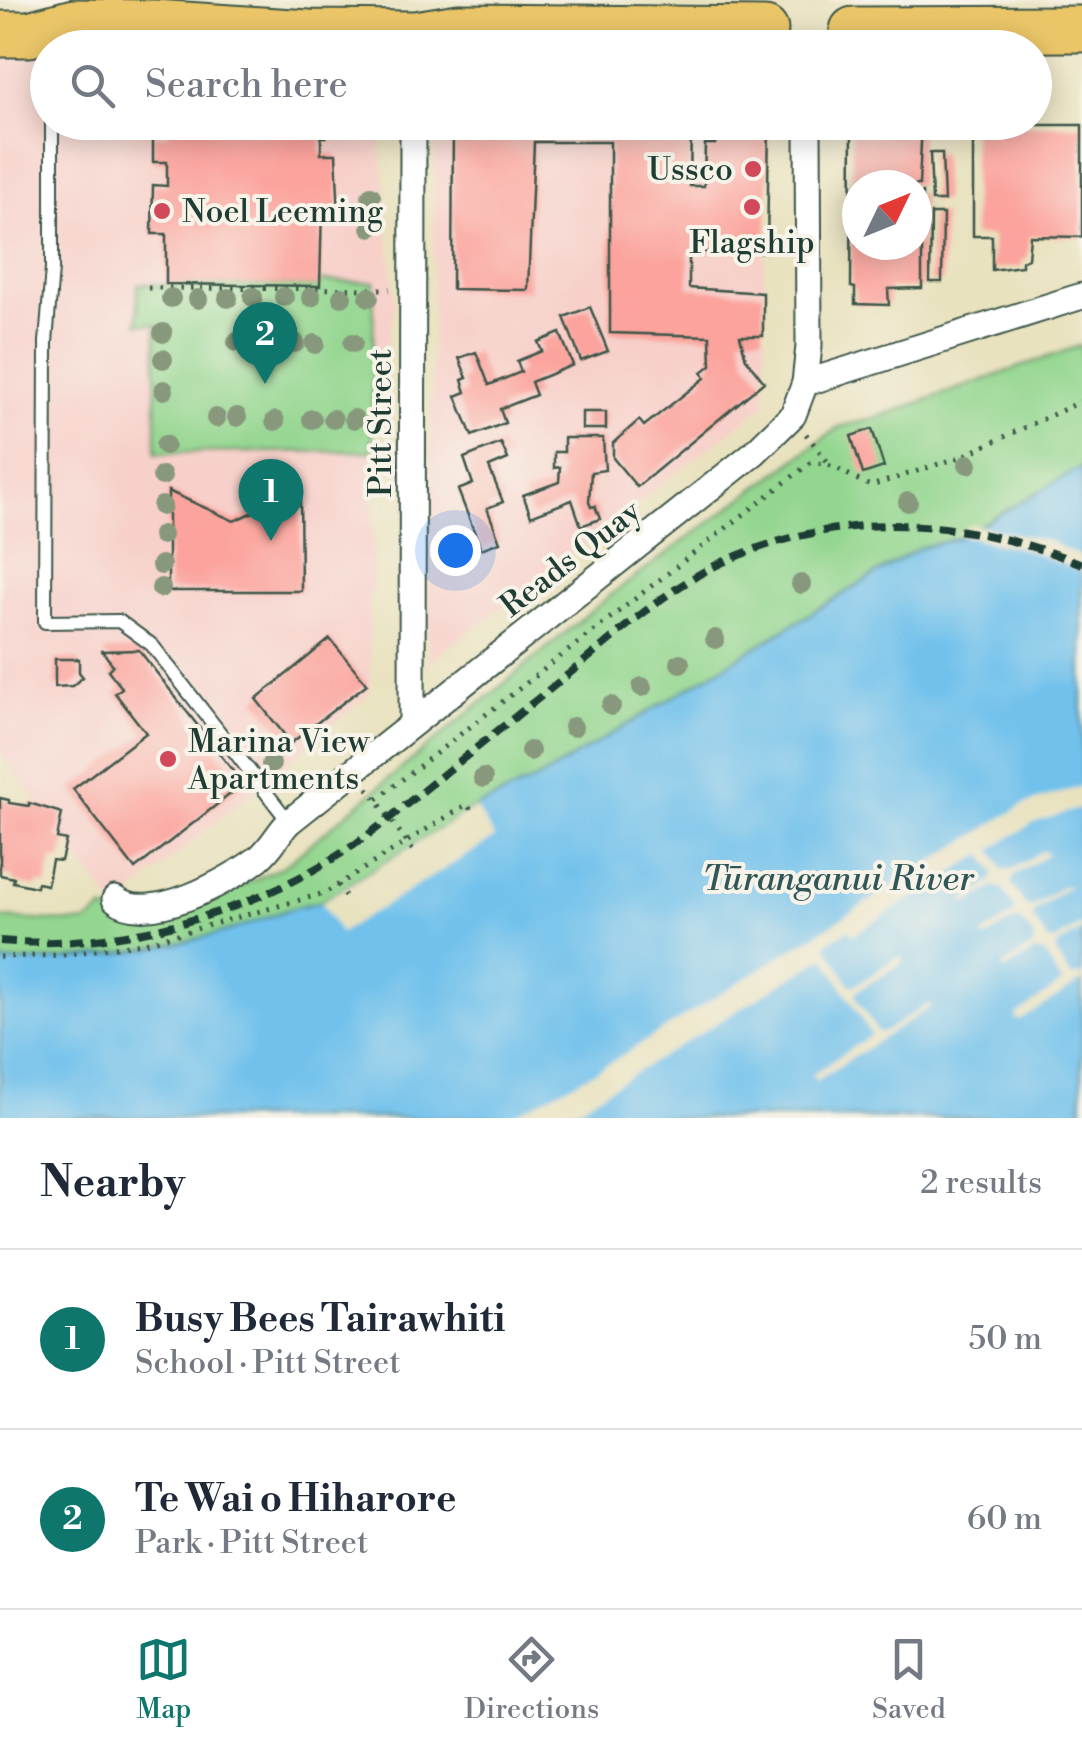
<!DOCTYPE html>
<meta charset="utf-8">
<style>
body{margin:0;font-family:"Libre Bodoni",serif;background:#f2f2f3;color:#1f2937}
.compass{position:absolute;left:842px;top:170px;width:90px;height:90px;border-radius:50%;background:#fff;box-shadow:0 5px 25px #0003;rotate:47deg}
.you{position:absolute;left:455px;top:550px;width:35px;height:35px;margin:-25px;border:8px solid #fff;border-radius:50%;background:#1a73e8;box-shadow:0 0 0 15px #1a73e833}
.badge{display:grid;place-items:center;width:65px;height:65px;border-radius:50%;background:#0f766e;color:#fff;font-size:32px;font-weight:700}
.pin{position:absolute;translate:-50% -82px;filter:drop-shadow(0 2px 5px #0008)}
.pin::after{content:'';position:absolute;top:52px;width:35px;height:30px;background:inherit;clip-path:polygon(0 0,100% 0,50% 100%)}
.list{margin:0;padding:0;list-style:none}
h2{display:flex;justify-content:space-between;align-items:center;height:130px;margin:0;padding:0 40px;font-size:42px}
h2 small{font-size:32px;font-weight:400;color:#747a83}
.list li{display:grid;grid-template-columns:65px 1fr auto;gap:30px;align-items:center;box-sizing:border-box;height:180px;padding:0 40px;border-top:2px solid #e0e1e3}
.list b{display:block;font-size:38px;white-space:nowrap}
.list p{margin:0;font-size:32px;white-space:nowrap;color:#747a83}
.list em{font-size:32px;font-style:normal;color:#747a83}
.icon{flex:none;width:55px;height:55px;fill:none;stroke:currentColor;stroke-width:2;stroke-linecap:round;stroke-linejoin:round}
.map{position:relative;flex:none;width:1082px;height:1118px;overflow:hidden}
.search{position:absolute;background:#fff;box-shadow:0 5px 25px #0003;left:30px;right:30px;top:30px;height:110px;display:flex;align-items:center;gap:25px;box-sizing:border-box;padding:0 35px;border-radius:55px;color:#747a83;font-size:38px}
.sheet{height:490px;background:#fff}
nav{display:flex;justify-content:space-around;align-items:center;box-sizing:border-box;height:140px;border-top:2px solid #e0e1e3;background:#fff;font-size:28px;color:#747a83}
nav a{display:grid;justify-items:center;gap:5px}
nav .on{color:#0f766e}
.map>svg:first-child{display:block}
.built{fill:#f7d0ca}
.green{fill:#93d68f;stroke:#598a62;stroke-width:2.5}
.water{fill:#71c1ec;stroke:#487f90;stroke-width:2.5}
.pier{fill:#e9e2bf}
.building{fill:#fba39c;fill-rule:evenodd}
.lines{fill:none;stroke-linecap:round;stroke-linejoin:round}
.lane-casing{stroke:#3d5649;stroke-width:16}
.street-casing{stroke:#3d5649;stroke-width:29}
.highway-casing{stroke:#3d5649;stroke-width:49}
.path{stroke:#3d5649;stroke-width:5;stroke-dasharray:2.5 8;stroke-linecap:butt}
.lane{stroke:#fff;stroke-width:12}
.street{stroke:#fff;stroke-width:25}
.highway{stroke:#ebc669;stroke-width:45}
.rail{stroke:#1f3d34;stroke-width:8;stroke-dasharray:15 8;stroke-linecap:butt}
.tree{fill:#87987c}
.poi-dot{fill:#d1495b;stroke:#f7f3e8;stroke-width:4}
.labels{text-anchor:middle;stroke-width:8;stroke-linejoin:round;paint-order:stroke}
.poi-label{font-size:32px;fill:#1f3d34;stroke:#f7f3e8;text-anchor:start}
.street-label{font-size:32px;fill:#1f3d34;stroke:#f7f3e8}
.water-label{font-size:35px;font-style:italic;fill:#2f5759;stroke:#f7f3e8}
</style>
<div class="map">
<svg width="1082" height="1118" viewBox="0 0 1082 1118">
<rect width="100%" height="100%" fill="#f7f3e8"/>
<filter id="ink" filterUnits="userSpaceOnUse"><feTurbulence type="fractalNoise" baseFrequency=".01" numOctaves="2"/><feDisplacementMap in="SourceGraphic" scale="20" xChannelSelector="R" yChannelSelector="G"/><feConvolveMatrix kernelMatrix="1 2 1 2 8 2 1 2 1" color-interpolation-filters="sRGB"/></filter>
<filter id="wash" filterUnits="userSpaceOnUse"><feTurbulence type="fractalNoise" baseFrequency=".0048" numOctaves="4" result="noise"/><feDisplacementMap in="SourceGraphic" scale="40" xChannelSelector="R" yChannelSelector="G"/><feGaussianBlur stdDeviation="2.25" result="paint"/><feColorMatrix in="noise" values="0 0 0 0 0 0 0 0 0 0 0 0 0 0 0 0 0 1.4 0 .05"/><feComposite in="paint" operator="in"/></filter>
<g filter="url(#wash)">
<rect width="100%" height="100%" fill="#e9e2bf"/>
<!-- built -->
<g class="built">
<path d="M 51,41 L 128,47 L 48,48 L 48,122 L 379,123 L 395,304 L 369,439 L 369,451 L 372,451 L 373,590 L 369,591 L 370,693 L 115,907 L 0,753 L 0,47 Z"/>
<path d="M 435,123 L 764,123 L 765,405 L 428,663 Z"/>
</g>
<!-- green -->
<g class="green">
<path d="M 320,281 L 374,282 L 372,451 L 156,453 L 156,324 L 138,324 L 138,284 L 319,286 Z"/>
<path d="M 1082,345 L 1082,467 L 956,539 L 919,548 L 538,779 L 476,807 L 321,902 C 284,907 252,926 217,935 C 150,951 68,963 0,962 L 0,918 L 86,923 L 103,910 L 136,921 L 200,905 L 284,866 L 611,595 L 839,427 L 873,419 Z"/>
</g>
<!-- water -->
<path class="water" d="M 1082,467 L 1082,1118 L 0,1118 L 0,962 C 68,963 151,951 217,934 C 252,926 284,907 321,902 L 476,807 L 538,779 L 919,548 L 956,539 Z"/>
<!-- pier -->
<g class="pier">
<path d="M 972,524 L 1049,541 L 1082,557 L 1082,572 L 1027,550 L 955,534 Z"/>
<path d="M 1082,786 L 1082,808 L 1033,823 L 992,849 L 1003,870 L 1011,870 L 1042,851 L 1048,854 L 1014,876 L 1011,883 L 1025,905 L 1032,907 L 1063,886 L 1069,886 L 1035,911 L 1032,917 L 1048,941 L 1055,941 L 1082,924 L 1082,930 L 1058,945 L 1055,952 L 1071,977 L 1082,975 L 1082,981 L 1021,1020 L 1015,1019 L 1018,1014 L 1062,983 L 1043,952 L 1034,952 L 1004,971 L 1002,967 L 1032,947 L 1035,939 L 1022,921 L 1016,919 L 985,939 L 981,935 L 1012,916 L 1015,909 L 1002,888 L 994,887 L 967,904 L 964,900 L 992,882 L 995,873 L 983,854 L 853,935 L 849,929 L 826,944 L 850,985 L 856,985 L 896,958 L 903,958 L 900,965 L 858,990 L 855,996 L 877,1032 L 884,1032 L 929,1003 L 931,1007 L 816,1081 L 812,1075 L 871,1035 L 825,957 L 561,1118 L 507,1118 L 605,1066 L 1023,805 Z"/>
<path d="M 476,807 L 495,838 L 340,933 L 321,902 Z"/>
</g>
<g id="blocks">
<!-- building -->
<g class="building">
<path d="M 167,122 L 326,122 L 326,137 L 321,137 L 321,154 L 336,154 L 339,215 L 328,216 L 328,208 L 322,208 L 320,286 L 166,284 L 166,234 L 152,234 L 153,185 L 167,186 L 167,162 L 153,162 L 153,135 L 167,135 Z"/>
<path d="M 453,122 L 769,122 L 767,252 L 689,252 L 689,288 L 763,293 L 763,336 L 740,336 L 746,359 L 764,382 L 637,487 L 613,458 L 613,443 L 639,420 L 644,426 L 705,378 L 702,372 L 711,365 L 710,336 L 610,333 L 610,142 L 534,142 L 528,290 L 452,289 ZM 691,126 L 715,127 L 715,144 L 705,144 L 704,186 L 690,186 Z"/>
<path d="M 852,122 L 922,122 L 919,185 L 857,185 L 857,245 L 917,245 L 917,193 L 922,193 L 922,288 L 888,289 L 889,305 L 855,304 L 855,288 L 851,287 Z"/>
<path d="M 973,125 L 1082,125 L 1082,237 L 1030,236 L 1028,258 L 1022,261 L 1022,266 L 992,270 L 992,236 L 973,236 Z"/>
<path d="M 930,153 L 942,153 L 944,201 L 932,201 Z"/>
<path d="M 931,214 L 943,214 L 942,282 L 930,282 Z"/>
<path d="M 590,307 L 608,351 L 581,361 L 564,317 Z"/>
<path d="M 560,333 L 573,365 L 531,382 L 536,395 L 500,409 L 505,423 L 472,436 L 456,396 L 466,392 L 462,380 L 467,378 L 459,358 L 476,352 L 489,385 L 521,372 L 517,361 L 542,351 L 538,342 Z"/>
<rect x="582" y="412" width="24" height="17"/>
<path d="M 872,429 L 884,467 L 863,474 L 851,436 Z"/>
<path d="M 564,438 L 603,438 L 605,470 L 591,472 L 589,502 L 591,507 L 595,506 L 600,519 L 581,526 L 572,500 L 531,516 L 523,495 L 559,482 L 560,467 L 554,468 L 554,452 L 564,452 Z"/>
<path d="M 501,443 L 508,459 L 489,467 L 503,502 L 487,508 L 500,542 L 481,549 L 458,490 L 473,484 L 464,458 Z"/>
<path d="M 168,491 L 234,521 L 300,491 L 301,591 L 168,591 Z"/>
<path d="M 330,639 L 367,684 L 291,743 L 256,699 Z"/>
<path d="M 139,650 L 243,784 L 135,869 L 73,789 L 146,733 L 115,693 L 122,688 L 108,670 L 113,665 L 102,651 Z"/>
<path d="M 55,659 L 79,659 L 79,672 L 83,677 L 72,686 L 55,687 Z"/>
<path d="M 0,798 L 9,800 L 9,803 L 29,806 L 29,803 L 62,813 L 57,838 L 66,840 L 61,861 L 52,860 L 47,885 L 37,883 L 36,887 L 13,882 L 14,878 L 0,875 Z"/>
</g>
</g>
</g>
<g filter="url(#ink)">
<use href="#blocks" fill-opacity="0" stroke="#3d5649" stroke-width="2.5"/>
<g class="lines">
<!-- lane casing -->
<g class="lane-casing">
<path id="lane" d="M 52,122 L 52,269 L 46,342 L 45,622 L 119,621 L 152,645 L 289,822"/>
</g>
<!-- street casing -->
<g class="street-casing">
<g id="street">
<path d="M 805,383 L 809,346 L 808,122"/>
<path d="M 412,724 L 413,122"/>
<path d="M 115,899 C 148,926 229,881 259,858 C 272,847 278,833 289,822 L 754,453 L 793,415 L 805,383 L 1082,296"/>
</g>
</g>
<!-- highway casing -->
<g class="highway-casing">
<g id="highway">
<path d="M 853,30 L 1082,29"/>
<path d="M 0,34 L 29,34 L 74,22 L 154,23 L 309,33 L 415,34 L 459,27 L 765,30"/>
</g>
</g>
<!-- path -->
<g class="path">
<path d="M 148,288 L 390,289"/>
<path d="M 806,434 L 827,461"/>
<path d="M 368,788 L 414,852"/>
<path d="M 377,799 L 810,463 C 836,462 847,477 871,486 L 963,456 L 1082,401"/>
<path d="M 338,885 L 347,899"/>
<path d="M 0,957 L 63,955 L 149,942 L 325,893 L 467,804 L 474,815"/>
</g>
<!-- lane -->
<use href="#lane" class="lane"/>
<!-- street -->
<use href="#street" class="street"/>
<!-- highway -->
<use href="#highway" class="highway"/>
<!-- rail -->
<path class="rail" d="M 0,941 C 119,950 246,915 345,851 C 377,830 405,805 435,781 C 480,745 525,709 570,673 C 618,634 667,588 723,562 C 844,508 961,517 1082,564"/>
</g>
<!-- trees -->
<g class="tree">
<circle cx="371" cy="196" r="10"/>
<circle cx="371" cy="227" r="10"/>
<circle cx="253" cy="297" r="10"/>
<circle cx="284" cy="297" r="10"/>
<circle cx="311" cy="297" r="10"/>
<circle cx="342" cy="297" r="10"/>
<circle cx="369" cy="297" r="10"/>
<circle cx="171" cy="298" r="10"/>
<circle cx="228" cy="298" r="10"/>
<circle cx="198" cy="299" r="10"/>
<circle cx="163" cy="333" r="10"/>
<circle cx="237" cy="342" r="10"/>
<circle cx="295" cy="343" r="10"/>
<circle cx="353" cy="343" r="10"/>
<circle cx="275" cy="344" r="10"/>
<circle cx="315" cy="344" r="10"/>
<circle cx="163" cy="359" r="10"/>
<circle cx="164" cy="390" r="10"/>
<circle cx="237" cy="417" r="10"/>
<circle cx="216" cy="418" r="10"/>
<circle cx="312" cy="419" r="10"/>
<circle cx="333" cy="419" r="10"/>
<circle cx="354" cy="419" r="10"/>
<circle cx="275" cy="421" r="10"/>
<circle cx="165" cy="445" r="10"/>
<circle cx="968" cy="464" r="10"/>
<circle cx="162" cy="476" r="10"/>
<circle cx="908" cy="502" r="10"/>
<circle cx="162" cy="506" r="10"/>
<circle cx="162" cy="535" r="10"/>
<circle cx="161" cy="565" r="10"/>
<circle cx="801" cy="584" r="10"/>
<circle cx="161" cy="588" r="10"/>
<circle cx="715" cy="639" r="10"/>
<circle cx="680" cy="663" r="10"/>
<circle cx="642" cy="687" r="10"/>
<circle cx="611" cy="706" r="10"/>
<circle cx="573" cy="727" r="10"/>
<circle cx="530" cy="751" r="10"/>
<circle cx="271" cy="764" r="10"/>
<circle cx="483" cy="778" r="10"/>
</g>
</g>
<!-- markers -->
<g class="poi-dot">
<circle cx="753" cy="169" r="10"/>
<circle cx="752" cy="207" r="10"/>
<circle cx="162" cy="211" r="10"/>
<circle cx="168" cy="759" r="10"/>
</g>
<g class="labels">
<!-- poi labels -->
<g class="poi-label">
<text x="733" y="180" text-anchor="end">Ussco</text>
<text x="182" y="222">Noel Leeming</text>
<text x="752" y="253" text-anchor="middle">Flagship</text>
<text x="188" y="752">Marina View<tspan x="188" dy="37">Apartments</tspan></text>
</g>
<!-- street labels -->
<g class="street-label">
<text transform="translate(380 423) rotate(-90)" y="11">Pitt Street</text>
<text transform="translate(570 558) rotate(-38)" y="11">Reads Quay</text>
</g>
<!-- water labels -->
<g class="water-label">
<text x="838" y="890">Tūranganui River</text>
</g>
</g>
</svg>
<svg class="compass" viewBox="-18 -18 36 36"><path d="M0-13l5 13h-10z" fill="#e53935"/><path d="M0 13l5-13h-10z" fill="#747a83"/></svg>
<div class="you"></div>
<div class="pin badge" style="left:271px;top:541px">1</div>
<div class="pin badge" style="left:265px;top:384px">2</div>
<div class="search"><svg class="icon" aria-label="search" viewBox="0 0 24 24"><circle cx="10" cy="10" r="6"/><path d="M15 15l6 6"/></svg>Search here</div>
</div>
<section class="sheet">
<h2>Nearby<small>2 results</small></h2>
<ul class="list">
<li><span class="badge">1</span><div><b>Busy Bees Tairawhiti</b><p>School · Pitt Street</p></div><em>50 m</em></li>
<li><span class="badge">2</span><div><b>Te Wai o Hiharore</b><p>Park · Pitt Street</p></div><em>60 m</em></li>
</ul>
</section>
<nav>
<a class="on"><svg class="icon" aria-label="map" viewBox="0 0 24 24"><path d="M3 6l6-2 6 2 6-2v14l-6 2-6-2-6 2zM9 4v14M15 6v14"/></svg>Map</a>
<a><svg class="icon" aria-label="directions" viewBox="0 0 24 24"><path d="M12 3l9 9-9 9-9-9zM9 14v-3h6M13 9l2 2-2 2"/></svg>Directions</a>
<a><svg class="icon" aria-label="saved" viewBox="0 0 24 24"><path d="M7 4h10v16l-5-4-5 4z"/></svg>Saved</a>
</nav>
